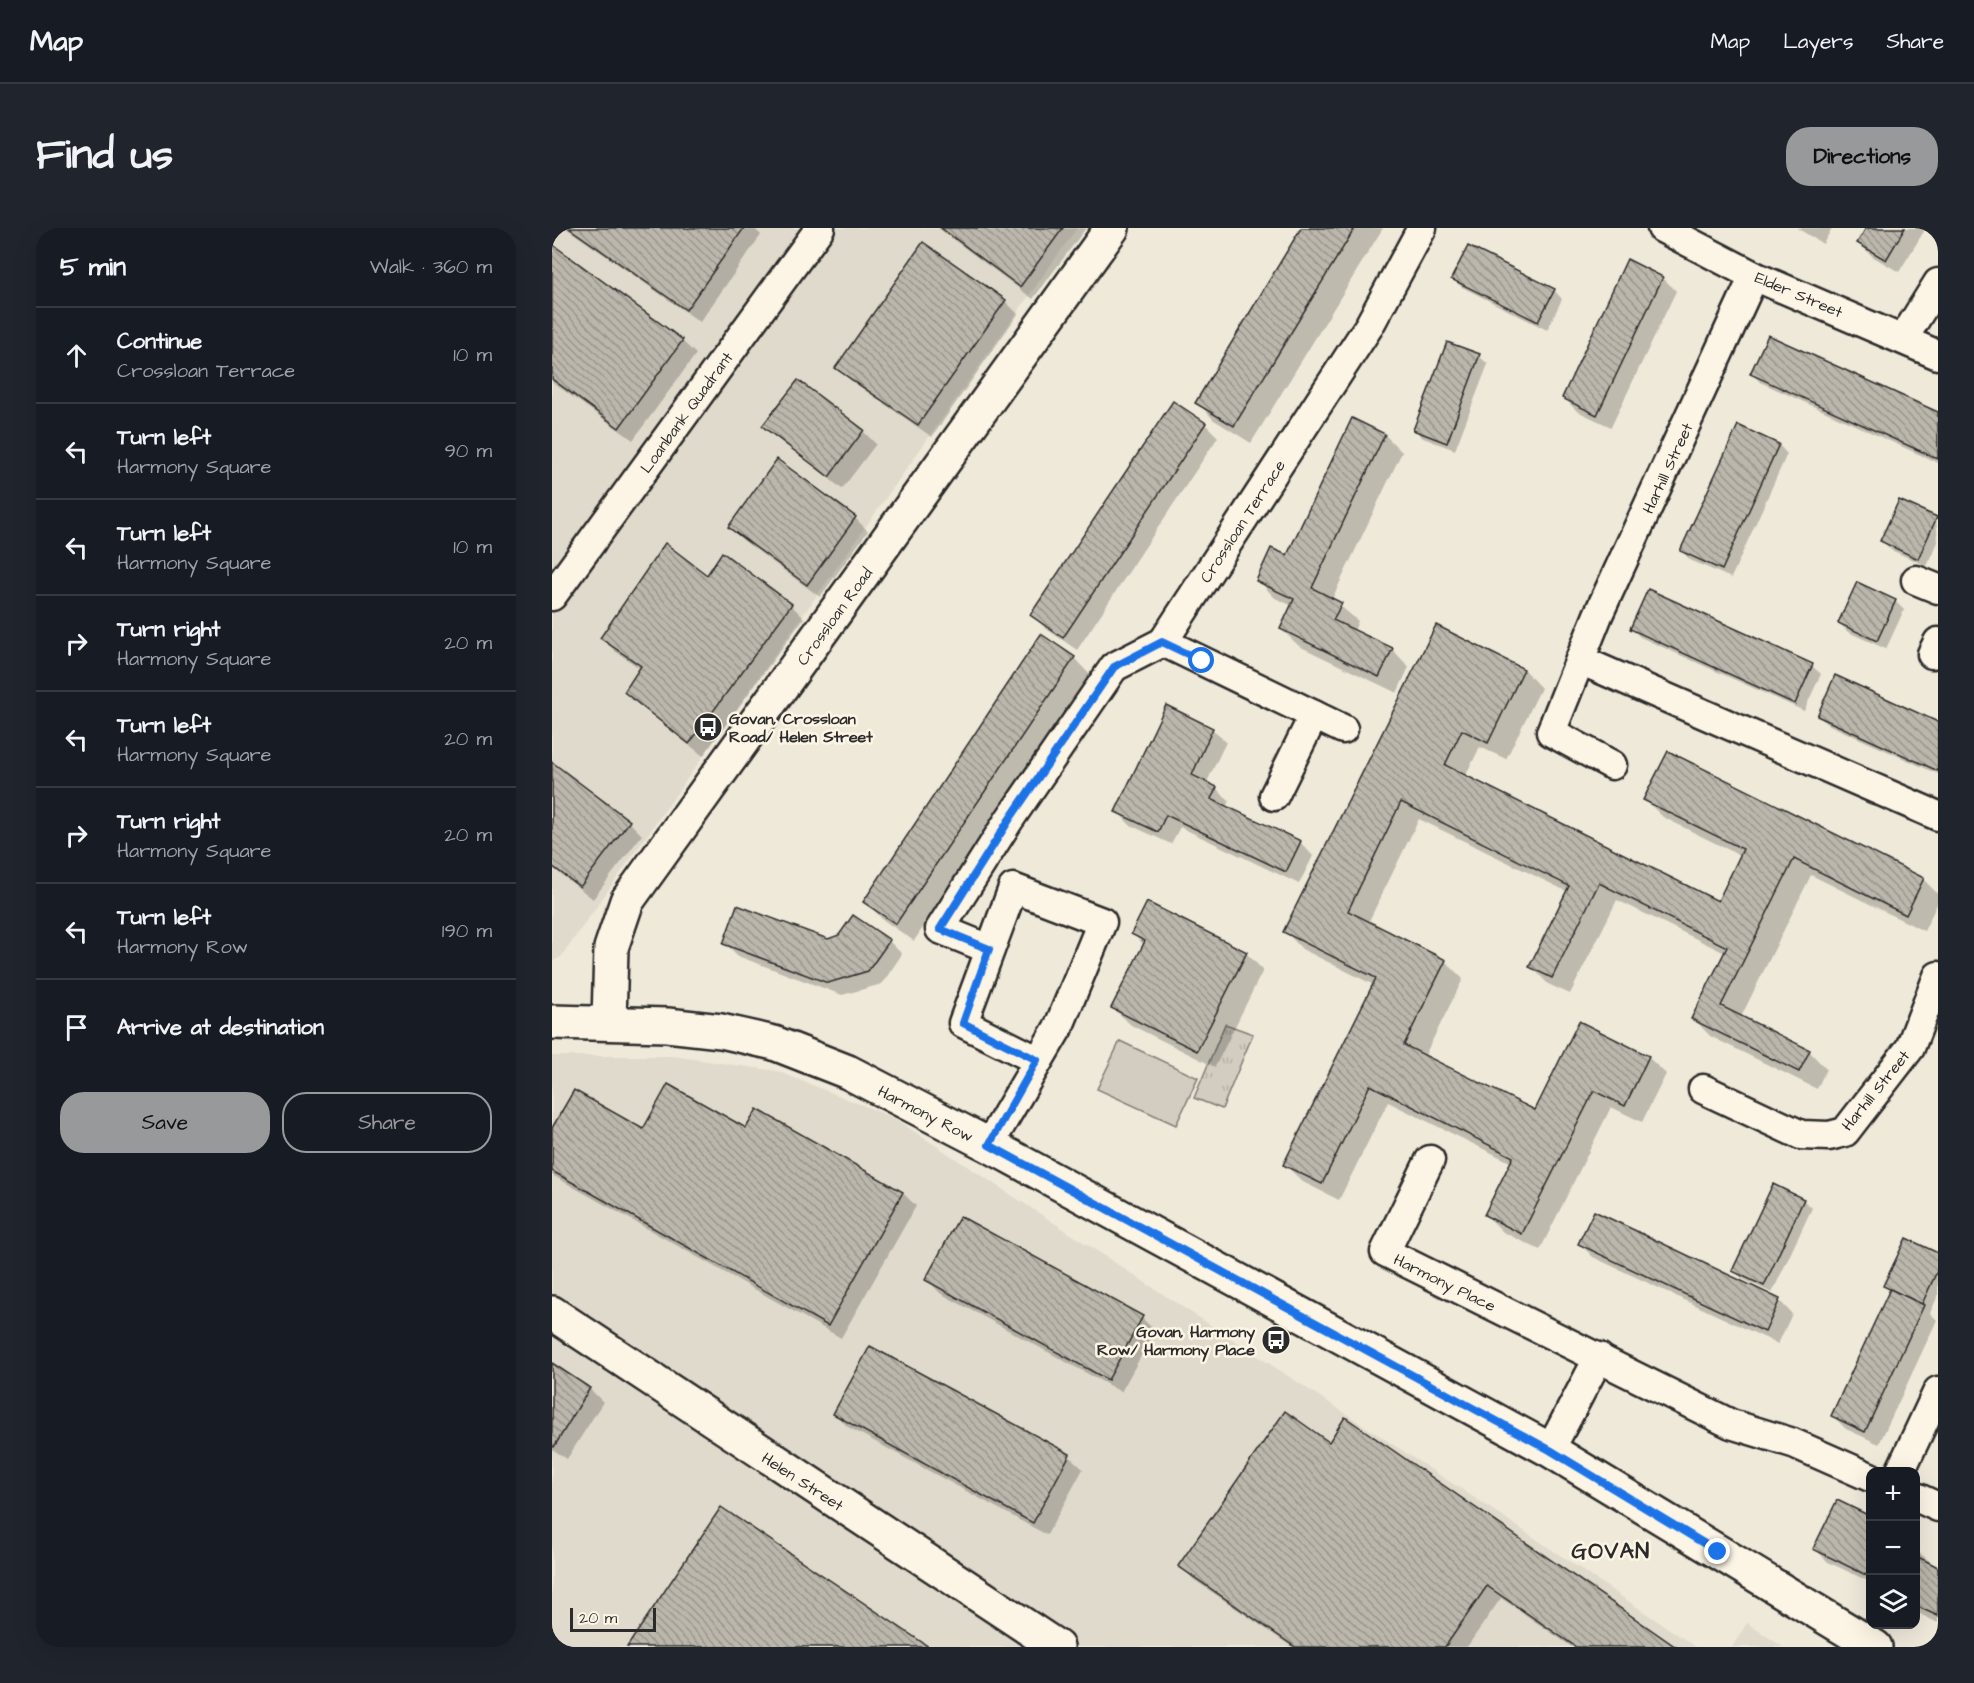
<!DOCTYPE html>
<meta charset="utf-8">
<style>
body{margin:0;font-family:"Architects Daughter",sans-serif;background:#20242c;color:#f1f3f6}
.controls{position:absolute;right:18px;bottom:18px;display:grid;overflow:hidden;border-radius:12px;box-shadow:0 6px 24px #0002}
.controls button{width:54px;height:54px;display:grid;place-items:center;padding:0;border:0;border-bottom:2px solid #363941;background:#171b24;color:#f1f3f6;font:30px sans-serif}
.scale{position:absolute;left:18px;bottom:15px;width:86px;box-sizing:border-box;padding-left:6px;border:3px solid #2b2b2b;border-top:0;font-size:16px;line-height:21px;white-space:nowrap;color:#2b2b2b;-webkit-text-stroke:4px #fcf5e5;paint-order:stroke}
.stop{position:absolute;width:18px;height:18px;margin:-14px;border:4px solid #1a73e8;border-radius:50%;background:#fff}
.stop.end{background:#1a73e8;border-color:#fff;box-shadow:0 2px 6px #0008}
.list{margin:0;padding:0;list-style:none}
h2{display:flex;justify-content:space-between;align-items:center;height:78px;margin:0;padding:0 24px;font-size:26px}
h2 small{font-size:20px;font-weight:400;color:#9ea1a6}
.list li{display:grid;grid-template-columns:39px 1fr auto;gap:18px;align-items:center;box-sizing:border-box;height:96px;padding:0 24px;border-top:2px solid #363941}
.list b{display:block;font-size:22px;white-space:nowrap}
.list p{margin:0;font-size:20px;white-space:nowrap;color:#9ea1a6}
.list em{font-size:20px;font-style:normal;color:#9ea1a6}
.actions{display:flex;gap:12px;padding:18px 24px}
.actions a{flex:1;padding:14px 0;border:2px solid #98999b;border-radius:24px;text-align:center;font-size:21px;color:#98999b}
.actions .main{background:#98999b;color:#111}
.icon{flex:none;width:33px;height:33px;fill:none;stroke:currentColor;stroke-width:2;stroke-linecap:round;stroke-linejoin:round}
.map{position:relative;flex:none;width:1386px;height:1419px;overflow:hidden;border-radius:24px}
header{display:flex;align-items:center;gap:36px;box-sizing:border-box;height:84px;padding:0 30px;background:#171b24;border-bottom:2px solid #363941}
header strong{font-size:28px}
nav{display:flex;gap:33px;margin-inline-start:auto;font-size:21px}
.intro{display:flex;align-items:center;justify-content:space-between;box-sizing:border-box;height:144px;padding:0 36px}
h1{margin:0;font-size:42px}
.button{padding:15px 27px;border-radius:24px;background:#98999b;color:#111;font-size:21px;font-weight:700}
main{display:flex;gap:36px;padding:0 36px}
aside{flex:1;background:#171b24;border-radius:24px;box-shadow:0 6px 24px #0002}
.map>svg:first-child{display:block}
.built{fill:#e0dacc}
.park{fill:url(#park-tufts);stroke:#7e7c76;stroke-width:1.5}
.pitch{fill:#d2cdc0;stroke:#7e7c76;stroke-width:1.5}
.shadow{fill:#0003}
.building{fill:url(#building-back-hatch);stroke:#2b2b2b;stroke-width:1.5}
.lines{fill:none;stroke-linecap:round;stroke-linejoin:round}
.street-casing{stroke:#2b2b2b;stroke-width:33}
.secondary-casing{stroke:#2b2b2b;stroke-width:38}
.street{stroke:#fcf5e5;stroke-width:28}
.secondary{stroke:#fcf5e5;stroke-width:33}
.route{stroke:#1a73e8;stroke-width:8}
.labels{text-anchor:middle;stroke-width:5;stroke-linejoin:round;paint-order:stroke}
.street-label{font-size:16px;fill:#2b2b2b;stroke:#fcf5e5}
.poi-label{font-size:16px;font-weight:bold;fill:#2b2b2b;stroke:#fcf5e5;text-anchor:start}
.district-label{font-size:22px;font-weight:bold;letter-spacing:1.5px;fill:#2b2b2b;stroke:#fcf5e5}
</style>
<header>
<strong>Map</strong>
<nav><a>Map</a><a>Layers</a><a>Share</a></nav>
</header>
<div class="intro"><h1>Find us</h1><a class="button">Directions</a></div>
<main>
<aside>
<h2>5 min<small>Walk · 360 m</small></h2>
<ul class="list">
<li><svg class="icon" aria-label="ahead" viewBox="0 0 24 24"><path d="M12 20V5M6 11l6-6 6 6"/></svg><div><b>Continue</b><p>Crossloan Terrace</p></div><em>10 m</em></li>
<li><svg class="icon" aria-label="left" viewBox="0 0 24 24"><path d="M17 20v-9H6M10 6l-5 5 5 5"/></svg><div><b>Turn left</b><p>Harmony Square</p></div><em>90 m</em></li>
<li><svg class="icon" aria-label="left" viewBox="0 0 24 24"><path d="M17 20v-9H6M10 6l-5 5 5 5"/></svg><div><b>Turn left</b><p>Harmony Square</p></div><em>10 m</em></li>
<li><svg class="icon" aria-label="right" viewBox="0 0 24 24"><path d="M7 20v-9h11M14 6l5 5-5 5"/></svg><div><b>Turn right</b><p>Harmony Square</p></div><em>20 m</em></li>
<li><svg class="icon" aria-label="left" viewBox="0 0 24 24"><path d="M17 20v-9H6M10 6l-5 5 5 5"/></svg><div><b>Turn left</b><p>Harmony Square</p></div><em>20 m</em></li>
<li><svg class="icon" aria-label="right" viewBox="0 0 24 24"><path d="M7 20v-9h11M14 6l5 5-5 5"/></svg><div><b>Turn right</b><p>Harmony Square</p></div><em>20 m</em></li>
<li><svg class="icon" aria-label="left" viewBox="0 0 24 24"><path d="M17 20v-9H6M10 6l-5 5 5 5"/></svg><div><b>Turn left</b><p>Harmony Row</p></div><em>190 m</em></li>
<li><svg class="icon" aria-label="arrive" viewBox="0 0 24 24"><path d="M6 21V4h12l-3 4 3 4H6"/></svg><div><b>Arrive at destination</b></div></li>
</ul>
<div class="actions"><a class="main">Save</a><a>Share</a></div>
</aside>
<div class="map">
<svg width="1386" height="1419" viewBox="0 0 1386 1419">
<defs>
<pattern id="park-tufts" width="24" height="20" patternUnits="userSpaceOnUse" patternTransform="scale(1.5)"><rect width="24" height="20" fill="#d2cdc0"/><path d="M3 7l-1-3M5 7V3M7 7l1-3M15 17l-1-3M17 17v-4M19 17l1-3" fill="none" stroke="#b4b0a5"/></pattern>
<pattern id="building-back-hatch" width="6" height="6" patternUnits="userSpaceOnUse" patternTransform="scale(1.5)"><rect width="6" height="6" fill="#bcb7ac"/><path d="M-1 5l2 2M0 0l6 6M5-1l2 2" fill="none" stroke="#99958c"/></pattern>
</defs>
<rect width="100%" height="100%" fill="#efe9da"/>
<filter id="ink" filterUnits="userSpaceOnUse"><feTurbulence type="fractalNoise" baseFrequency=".0167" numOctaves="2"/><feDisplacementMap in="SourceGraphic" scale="12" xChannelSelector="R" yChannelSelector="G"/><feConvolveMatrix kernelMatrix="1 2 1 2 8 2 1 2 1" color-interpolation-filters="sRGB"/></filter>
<g filter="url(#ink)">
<!-- built -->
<g class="built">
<path d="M 0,0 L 525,0 L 9,729 L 0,734 Z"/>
<path d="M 0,828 L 121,828 L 225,843 L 340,889 L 935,1278 L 1144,1419 L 0,1419 Z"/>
<path d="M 1195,1395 L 1231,1419 L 1180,1419 Z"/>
</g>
<!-- park -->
<path class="park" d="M 673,796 L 701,806 L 670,881 L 642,870 Z"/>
<!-- pitch -->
<path class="pitch" d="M 568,813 L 646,850 L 624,897 L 545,861 Z"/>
<!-- shadow -->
<g class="shadow">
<path d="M 14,0 L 202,0 L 209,7 L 148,94 Z"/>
<path d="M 386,0 L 534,0 L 481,71 Z"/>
<path d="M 751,0 L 831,0 L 699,215 L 662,192 L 645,174 Z"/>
<path d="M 1245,0 L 1280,0 L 1271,16 Z"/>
<path d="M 1316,0 L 1374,0 L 1347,44 L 1320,28 L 1307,15 Z"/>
<path d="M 0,18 L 130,113 L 144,126 L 81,212 L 0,154 Z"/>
<path d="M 1076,33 L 1111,50 L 1124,63 L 1059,199 L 1025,183 L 1012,170 Z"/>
<path d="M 901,51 L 1002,62 L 1010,71 L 995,102 L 910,59 Z"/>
<path d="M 453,73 L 466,86 L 380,209 L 298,152 L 285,139 Z"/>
<path d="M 927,128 L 936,136 L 903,222 L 871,210 L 862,201 Z"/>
<path d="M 1200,146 L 1386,186 L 1386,235 L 1208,154 Z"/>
<path d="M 653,196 L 666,209 L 525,422 L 493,400 L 480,387 Z"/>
<path d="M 212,198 L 311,203 L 324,216 L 290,261 Z"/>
<path d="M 1186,199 L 1227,217 L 1235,226 L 1179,350 L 1138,332 L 1130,323 Z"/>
<path d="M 833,207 L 850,224 L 780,371 L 806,393 L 802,403 L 840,421 L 857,439 L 845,465 L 747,418 L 729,401 L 741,378 L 723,370 L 706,352 L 735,329 Z"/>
<path d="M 303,290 L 316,303 L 268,369 L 191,312 L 178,299 Z"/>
<path d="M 1384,290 L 1386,314 L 1375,338 L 1339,322 L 1330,313 Z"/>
<path d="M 155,349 L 239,377 L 252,390 L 151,528 L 73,464 L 89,441 L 63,423 L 49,410 Z"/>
<path d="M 1343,373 L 1352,382 L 1334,421 L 1296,404 L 1287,395 Z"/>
<path d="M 884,399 L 972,442 L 989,460 L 954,531 L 928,519 L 913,549 L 1166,675 L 1189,628 L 1111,589 L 1093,572 L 1117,525 L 1371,651 L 1386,666 L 1386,674 L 1372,703 L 1259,647 L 1189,789 L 1257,823 L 1274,841 L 1265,861 L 1158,808 L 1141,790 L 1173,725 L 1065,672 L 1018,766 L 996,756 L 979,738 L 1016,664 L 867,591 L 816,695 L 893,733 L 911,751 L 872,829 L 984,884 L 1096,829 L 1114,846 L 1090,894 L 1059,879 L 988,1022 L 951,1004 L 934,987 L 960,935 L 836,874 L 787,972 L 751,954 L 733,937 L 822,757 L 750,721 L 733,703 Z"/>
<path d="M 1080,401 L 1260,438 L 1269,446 L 1252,483 L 1088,409 Z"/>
<path d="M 522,430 L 539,448 L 362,713 L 330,691 L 313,673 Z"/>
<path d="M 614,479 L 660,501 L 674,514 L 654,556 L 664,560 L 677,573 L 674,579 L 748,614 L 761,628 L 747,656 L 628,599 L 619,616 L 578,597 L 565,583 Z"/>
<path d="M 1267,488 L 1386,495 L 1386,546 L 1275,496 Z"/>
<path d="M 0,536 L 77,594 L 90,607 L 41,671 L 0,639 Z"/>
<path d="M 581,706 L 694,725 L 711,742 L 663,839 L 579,797 L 561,780 L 592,717 Z"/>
<path d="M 276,713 L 337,713 L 350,726 L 330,756 L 290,767 L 186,728 L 173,715 Z"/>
<path d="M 205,883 L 351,965 L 364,978 L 289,1110 L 0,947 L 0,903 L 195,902 Z"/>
<path d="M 1251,972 L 1260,980 L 1220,1065 L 1191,1051 L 1182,1043 Z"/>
<path d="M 1028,1016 L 1227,1072 L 1240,1086 L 1226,1116 L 1041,1029 Z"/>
<path d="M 1386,1027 L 1386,1068 L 1378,1085 L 1385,1092 L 1327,1216 L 1294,1201 L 1281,1188 L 1338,1063 L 1333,1057 Z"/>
<path d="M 375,1051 L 590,1090 L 603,1103 L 569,1164 L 388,1065 Z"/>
<path d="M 319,1120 L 517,1228 L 531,1241 L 495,1307 L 296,1199 L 283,1186 Z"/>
<path d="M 0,1137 L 38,1161 L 51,1174 L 15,1231 L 0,1221 Z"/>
<path d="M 777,1216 L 1122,1419 L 1020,1419 L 949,1370 L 915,1419 L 740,1419 L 641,1351 L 628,1337 Z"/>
<path d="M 1285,1274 L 1318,1290 L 1318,1354 L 1276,1334 L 1263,1321 Z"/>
<path d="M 1364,1322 L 1386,1340 L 1386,1395 L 1364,1384 Z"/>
</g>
<!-- building -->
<g class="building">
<path d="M 17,0 L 192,0 L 134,82 Z"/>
<path d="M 389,0 L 511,0 L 468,59 Z"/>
<path d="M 749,0 L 803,0 L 682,198 L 643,175 Z"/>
<path d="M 1314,0 L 1353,0 L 1334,32 L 1305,15 Z"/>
<path d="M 371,14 L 454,72 L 366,197 L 283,140 Z"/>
<path d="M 0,16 L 131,112 L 67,200 L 0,151 Z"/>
<path d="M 916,18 L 1003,61 L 986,94 L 899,51 Z"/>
<path d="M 1075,31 L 1111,49 L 1045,187 L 1010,170 Z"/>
<path d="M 1216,107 L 1386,184 L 1386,231 L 1198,146 Z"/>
<path d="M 895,114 L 928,126 L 895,215 L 861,202 Z"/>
<path d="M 246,152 L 312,202 L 277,249 L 210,198 Z"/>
<path d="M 621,173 L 654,195 L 511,410 L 478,387 Z"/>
<path d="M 800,190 L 833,206 L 760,360 L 790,375 L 781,392 L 841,420 L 827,449 L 728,401 L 742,371 L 704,353 L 719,320 L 735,327 Z"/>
<path d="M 1186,197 L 1227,216 L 1170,342 L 1128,323 Z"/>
<path d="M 225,231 L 304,289 L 255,357 L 176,299 Z"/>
<path d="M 1347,272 L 1385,289 L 1366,331 L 1328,313 Z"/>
<path d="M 113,315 L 155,347 L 170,324 L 240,376 L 137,516 L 72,464 L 89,438 L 48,410 Z"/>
<path d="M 1305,354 L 1344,372 L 1325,413 L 1286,395 Z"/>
<path d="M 1096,361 L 1261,436 L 1243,476 L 1078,401 Z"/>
<path d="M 884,397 L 972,441 L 936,515 L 910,502 L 893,537 L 1166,673 L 1191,621 L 1091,572 L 1116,523 L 1372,650 L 1354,687 L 1242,631 L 1169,778 L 1258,822 L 1247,844 L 1139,791 L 1175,719 L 1047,655 L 1000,750 L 977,739 L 1017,658 L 849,574 L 796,683 L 894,732 L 852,817 L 983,882 L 1027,793 L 1097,828 L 1073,878 L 1042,863 L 970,1006 L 932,987 L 961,929 L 818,857 L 770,956 L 731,937 L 824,750 L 731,704 Z"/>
<path d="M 489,406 L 523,429 L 344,696 L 311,674 Z"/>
<path d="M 1283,447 L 1386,494 L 1386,543 L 1265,488 Z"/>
<path d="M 614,477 L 661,500 L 640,547 L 665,559 L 659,571 L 749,613 L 734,644 L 614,587 L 606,604 L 563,584 Z"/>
<path d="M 0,534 L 78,593 L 28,659 L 0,638 Z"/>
<path d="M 595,674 L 695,724 L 645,823 L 559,780 L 593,713 L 579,706 Z"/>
<path d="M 185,677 L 276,711 L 287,707 L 301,687 L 338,712 L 316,743 L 276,755 L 171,716 Z"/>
<path d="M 116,856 L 194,900 L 205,881 L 351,964 L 276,1098 L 0,943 L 0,900 L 22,862 L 91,901 Z"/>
<path d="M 1221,956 L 1252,971 L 1212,1058 L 1180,1043 Z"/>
<path d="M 1042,983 L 1228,1071 L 1213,1104 L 1026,1016 Z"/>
<path d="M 408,988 L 591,1088 L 556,1152 L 373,1052 Z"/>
<path d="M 1354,1010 L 1386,1025 L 1386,1041 L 1370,1076 L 1331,1058 Z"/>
<path d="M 1338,1061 L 1372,1077 L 1313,1204 L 1279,1188 Z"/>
<path d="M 318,1118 L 518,1226 L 481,1295 L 281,1186 Z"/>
<path d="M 0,1135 L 38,1160 L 2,1219 L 0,1218 Z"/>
<path d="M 733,1183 L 777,1214 L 793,1189 L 1124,1419 L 1024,1419 L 935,1358 L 893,1419 L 743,1419 L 626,1338 Z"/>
<path d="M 1285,1272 L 1318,1288 L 1318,1349 L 1261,1321 Z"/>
<path d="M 169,1279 L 377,1419 L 75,1419 Z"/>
<path d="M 1364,1328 L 1386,1339 L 1386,1388 L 1364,1378 Z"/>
</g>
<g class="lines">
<!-- street casing -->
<g class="street-casing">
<g id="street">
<path d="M 1110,0 L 1202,48 L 1386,127"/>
<path d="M 1351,111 L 1386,55"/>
<path d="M 1364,352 L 1386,361"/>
<path d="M 0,368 L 268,0"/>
<path d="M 1380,426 L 1386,414"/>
<path d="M 1028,432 L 1386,588"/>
<path d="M 791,501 L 611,414 L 817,98 L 870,0"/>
<path d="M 1060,537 L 999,504 L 1046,387 L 1202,48"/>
<path d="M 722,568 L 762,487"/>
<path d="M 437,721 L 388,701 L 457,592 L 562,439 L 611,414"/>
<path d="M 1151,861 L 1249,907 L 1277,908 L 1293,904 L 1358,820 L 1386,748"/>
<path d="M 437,917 L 507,798 L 550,694 L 461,660 L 411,795 L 485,832"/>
<path d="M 878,932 L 833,1024 L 1179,1196 L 1241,1215 L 1318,1249"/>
<path d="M 998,1222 L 1047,1129"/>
<path d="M 1348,1244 L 1386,1163"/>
<path d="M 1364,1269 L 1386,1279"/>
</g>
</g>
<!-- secondary casing -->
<g class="secondary-casing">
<g id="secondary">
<path d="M 0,794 L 115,797 L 169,803 L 222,815 L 296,844 L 437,917 L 998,1222 L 1323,1419"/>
<path d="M 57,794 L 59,720 L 75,673 L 560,0"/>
<path d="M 0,1085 L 505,1419"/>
</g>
</g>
<!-- street -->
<use href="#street" class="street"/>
<!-- secondary -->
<use href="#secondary" class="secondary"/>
</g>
</g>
<g class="lines" filter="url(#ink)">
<!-- route -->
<path class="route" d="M 650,433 L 610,414 L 562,439 L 457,592 L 388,701 L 437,721 L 411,795 L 485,832 L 437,917 L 998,1222 L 1166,1324"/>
</g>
<!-- icons -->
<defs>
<g id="bus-disc" transform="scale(1.5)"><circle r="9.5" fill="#2b2b2b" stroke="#fcf5e5"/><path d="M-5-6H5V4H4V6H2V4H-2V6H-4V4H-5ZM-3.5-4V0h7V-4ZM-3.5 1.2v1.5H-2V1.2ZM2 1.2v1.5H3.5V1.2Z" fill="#fff"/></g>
</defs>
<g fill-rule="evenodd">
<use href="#bus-disc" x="156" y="499"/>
<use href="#bus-disc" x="724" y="1112"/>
</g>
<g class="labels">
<!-- street labels -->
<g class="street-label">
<text transform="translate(1247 66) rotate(23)" y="6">Elder Street</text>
<text transform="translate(134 184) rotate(-54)" y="6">Loanbank Quadrant</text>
<text transform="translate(1115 240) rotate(-65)" y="6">Harhill Street</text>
<text transform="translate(690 293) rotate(-57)" y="6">Crossloan Terrace</text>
<text transform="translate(282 388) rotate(-54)" y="6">Crossloan Road</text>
<text transform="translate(1323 862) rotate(-51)" y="6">Harhill Street</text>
<text transform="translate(374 885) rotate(27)" y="6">Harmony Row</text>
<text transform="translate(893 1054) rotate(26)" y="6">Harmony Place</text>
<text transform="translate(251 1253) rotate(33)" y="6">Helen Street</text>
</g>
<!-- poi labels -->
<g class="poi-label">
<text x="177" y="496">Govan, Crossloan<tspan x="177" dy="18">Road/ Helen Street</tspan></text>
<text x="703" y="1109" text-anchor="end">Govan, Harmony<tspan x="703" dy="18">Row/ Harmony Place</tspan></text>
</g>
<!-- district labels -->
<g class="district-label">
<text x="1059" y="1330">GOVAN</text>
</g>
</g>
</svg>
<div class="controls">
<button>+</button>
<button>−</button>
<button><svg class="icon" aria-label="layers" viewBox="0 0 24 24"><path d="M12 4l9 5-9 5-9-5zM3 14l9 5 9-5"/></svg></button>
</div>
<div class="scale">20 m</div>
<div class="stop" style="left:650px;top:433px"></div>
<div class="stop end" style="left:1166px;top:1324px"></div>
</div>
</main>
